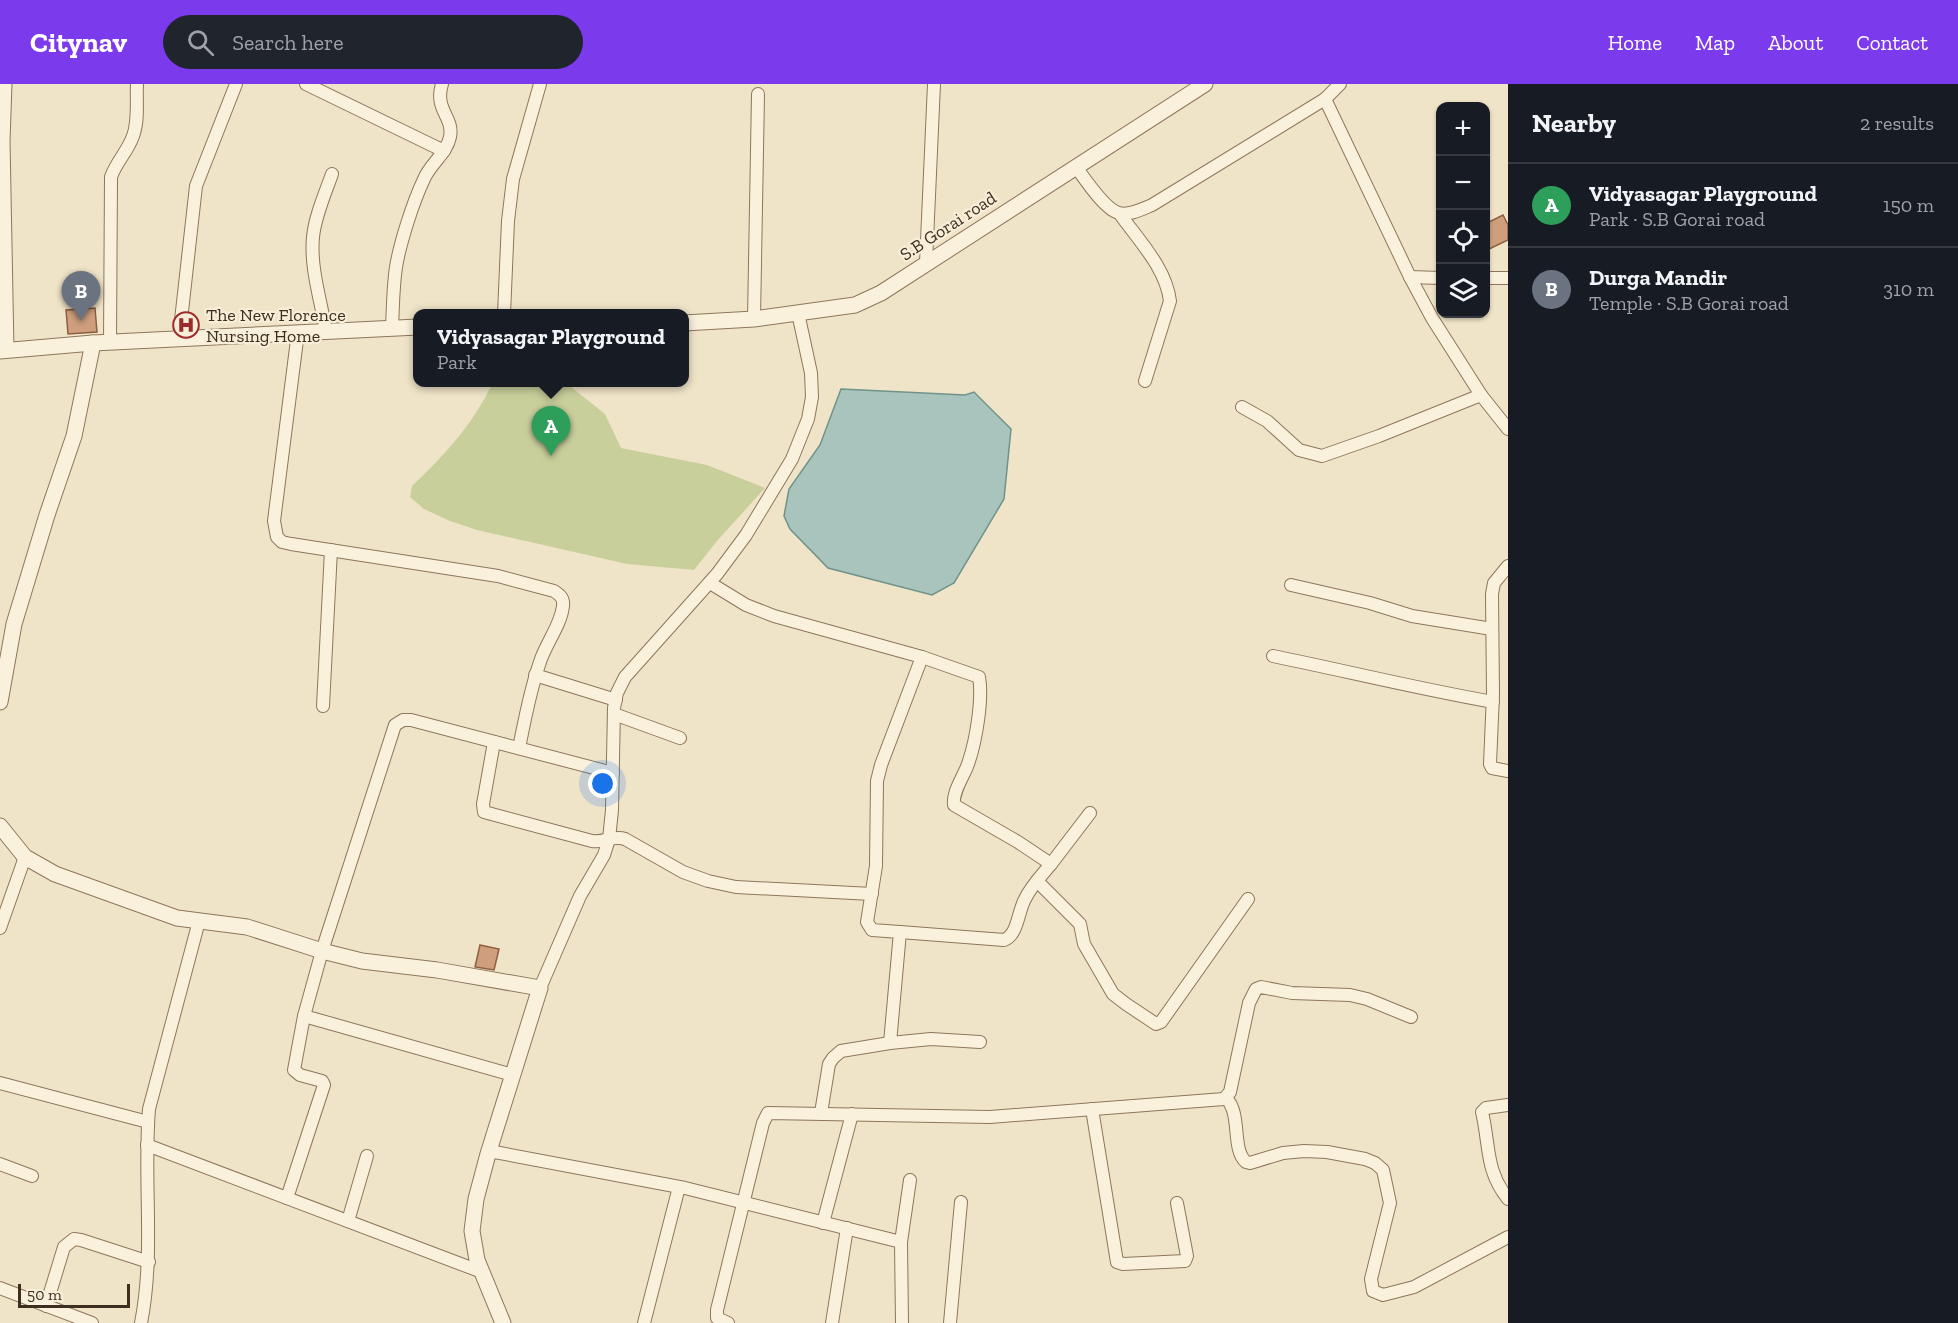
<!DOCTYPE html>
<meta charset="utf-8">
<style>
body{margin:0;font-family:"Zilla Slab",serif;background:#20242c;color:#f1f3f6}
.controls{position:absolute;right:18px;top:18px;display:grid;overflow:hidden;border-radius:12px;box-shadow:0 2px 4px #0004}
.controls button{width:54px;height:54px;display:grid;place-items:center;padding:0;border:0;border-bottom:2px solid #363941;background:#171b24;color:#f1f3f6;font:30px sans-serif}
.scale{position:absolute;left:18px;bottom:15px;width:112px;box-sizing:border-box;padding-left:6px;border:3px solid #3d2e20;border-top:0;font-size:16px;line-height:21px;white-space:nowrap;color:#3d2e20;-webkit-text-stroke:4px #f7eed8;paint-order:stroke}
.you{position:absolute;left:603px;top:700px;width:21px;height:21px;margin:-15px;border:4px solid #fff;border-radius:50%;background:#1a73e8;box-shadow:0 0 0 9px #1a73e833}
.badge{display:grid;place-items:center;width:39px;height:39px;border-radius:50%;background:#7c3aed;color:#fff;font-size:20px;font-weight:700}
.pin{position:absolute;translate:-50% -50px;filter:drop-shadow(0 2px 3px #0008)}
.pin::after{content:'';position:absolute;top:32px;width:21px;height:18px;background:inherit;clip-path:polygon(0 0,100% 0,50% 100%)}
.popup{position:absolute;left:413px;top:225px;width:276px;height:78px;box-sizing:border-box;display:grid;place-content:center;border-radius:12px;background:#171b24;filter:drop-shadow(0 2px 4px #0005);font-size:20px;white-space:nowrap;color:#9ea1a6}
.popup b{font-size:22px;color:#f1f3f6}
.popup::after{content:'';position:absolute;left:50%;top:100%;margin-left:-12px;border:12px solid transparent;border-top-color:#171b24}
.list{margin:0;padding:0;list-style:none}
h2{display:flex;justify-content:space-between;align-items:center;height:78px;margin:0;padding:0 24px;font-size:26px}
h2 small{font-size:20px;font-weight:400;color:#9ea1a6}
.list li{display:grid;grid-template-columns:39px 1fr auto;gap:18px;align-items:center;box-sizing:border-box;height:84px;padding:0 24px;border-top:2px solid #363941}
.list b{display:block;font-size:22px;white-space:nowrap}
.list p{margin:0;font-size:20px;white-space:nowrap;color:#9ea1a6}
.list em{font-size:20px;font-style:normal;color:#9ea1a6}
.icon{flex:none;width:33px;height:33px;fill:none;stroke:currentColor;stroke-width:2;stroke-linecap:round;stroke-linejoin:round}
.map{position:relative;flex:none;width:1508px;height:1239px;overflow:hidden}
header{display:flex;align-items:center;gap:36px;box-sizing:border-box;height:84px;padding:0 30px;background:#7c3aed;color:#fff}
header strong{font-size:28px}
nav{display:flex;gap:33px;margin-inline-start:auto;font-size:21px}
.search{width:420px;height:54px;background:#20242c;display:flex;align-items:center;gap:15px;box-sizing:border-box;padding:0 21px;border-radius:33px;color:#9ea1a6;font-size:22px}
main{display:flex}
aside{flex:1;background:#171b24}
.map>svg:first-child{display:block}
.green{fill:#c9cf9b}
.water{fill:#a9c4bc;stroke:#6f938a;stroke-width:1.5}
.building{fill:#cf9f7d;stroke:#8d5f41;stroke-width:1.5}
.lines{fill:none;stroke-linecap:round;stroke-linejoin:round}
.minor-casing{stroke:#8d765c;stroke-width:14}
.tertiary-casing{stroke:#8d765c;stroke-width:17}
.minor{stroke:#faf1dc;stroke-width:12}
.tertiary{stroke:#faf1dc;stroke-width:15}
.labels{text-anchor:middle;stroke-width:4.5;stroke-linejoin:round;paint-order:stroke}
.street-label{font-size:18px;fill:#3d2e20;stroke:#f7eed8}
.poi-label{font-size:18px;fill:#3d2e20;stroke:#f7eed8;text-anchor:start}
</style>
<header>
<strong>Citynav</strong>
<div class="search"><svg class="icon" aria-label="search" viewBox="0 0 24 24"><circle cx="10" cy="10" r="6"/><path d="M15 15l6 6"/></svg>Search here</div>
<nav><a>Home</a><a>Map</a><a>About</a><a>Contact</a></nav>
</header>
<main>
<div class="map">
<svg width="1508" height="1239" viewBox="0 0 1508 1239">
<rect width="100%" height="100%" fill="#f0e4c8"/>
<!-- green -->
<path class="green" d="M 493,298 L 566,299 L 605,330 L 621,364 L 707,381 L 765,404 L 717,457 L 694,486 L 627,480 L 477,446 L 450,437 L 424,425 L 410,413 L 412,402 C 444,372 474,339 493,298 Z"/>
<!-- water -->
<path class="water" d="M 841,305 L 965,311 L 974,308 L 1011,345 L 1004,415 L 954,499 L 932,511 L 828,484 L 790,445 L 784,432 L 789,405 L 820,361 Z"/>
<!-- building -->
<g class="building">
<path d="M 1503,131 L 1508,141 L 1508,156 L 1485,167 L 1485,140 Z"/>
<path d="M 95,224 L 97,248 L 68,250 L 66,226 Z"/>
<path d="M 480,861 L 499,865 L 494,886 L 475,883 Z"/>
</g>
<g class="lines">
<!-- minor casing -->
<g class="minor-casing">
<g id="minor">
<path d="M 306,0 L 444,67"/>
<path d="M 1325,15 L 1410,193 L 1432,234 L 1481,311 L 1508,345"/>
<path d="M 1076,83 C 1085,95 1105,126 1119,129 C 1129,132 1142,125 1152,121 L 1325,15 L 1340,0"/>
<path d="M 1120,130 C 1139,157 1166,184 1170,217 L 1145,297"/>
<path d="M 926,179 L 934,0"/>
<path d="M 1410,193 L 1440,194"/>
<path d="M 1486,194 L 1508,194"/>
<path d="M 504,230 L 508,137 L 513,95 L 540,0"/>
<path d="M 754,235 L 758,10"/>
<path d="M 392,243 C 393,224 393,203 396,183 C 400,159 413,118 424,95 C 430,80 447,69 450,53 C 454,33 434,26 442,0"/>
<path d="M 326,247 C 321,217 310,184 313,153 C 315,132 325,110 332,90"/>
<path d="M 298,248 L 274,437 L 277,453 L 282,458 L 291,460 L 498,492 L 554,507 C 560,511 564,514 563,522 C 561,541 546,559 540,578 C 530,606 525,635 519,664"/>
<path d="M 179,254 L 196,102 L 236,0"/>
<path d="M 110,258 L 111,93 C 116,78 128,67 133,52 C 139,37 136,16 137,0"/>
<path d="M 1242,323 L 1267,337 L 1299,366 L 1322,372 L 1379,352 L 1481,311"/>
<path d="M 1508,482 L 1494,499 L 1492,510 L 1493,610 L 1490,680 L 1492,684 L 1508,687"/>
<path d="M 710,499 L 746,521 L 774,532 L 922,573 L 881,681 L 877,697 L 876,782 L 867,838 L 872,846 L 900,848 L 890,959"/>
<path d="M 1291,501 L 1370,519 L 1412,532 L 1492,545"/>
<path d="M 1273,572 C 1346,587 1419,605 1493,618"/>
<path d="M 535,591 L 616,616"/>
<path d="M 323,622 L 331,466"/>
<path d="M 614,630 L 680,654"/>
<path d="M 494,658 L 483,720 L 484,728 L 592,757 C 604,759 613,751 625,755 L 683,788 L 708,797 L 736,803 L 872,810"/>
<path d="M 1051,780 L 1090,729"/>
<path d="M 1037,797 L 1080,840 L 1084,860 L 1113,910 L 1126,920 L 1156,940 L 1161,938 L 1248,815"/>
<path d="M 0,844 L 25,773"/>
<path d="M 900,848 L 1004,856 C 1018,851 1018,827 1025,815 C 1031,802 1042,791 1051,780 L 1018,758 L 954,721 C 952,707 965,691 969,677 C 976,656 983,615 979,593 L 922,573"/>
<path d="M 540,904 L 580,812 L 604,771 L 609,755 L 612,726 L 614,624 L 617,609 L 625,593 L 717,490 L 746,451 L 792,375 L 808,335 L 812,313 L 811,289 L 798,229"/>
<path d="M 304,932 L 513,991"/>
<path d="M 0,999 L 148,1038"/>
<path d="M 1226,1014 C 1242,1030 1231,1065 1246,1078 L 1250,1079 L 1283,1069 L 1304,1067 L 1327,1068 L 1365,1075 L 1375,1079 L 1383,1086 L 1390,1119 L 1371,1195 L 1373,1207 L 1383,1211 L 1414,1203 L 1508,1153"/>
<path d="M 1508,1021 L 1486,1024 L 1482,1028 C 1490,1062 1485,1086 1508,1115"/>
<path d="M 1092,1025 L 1117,1178 L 1123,1180 L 1185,1177 L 1187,1172 L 1177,1119"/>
<path d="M 821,1029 L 829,980 L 833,974 L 841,967 L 890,959 L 931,955 L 980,958"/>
<path d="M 147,1061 L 482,1188"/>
<path d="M 489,1067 L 685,1104 L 901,1158 L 902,1239"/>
<path d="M 0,1080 L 32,1092"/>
<path d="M 287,1114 L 324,1001 L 322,997 L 300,991 L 294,986 L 304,932 L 322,867 L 395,641 L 403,636 L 411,636 L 613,689"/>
<path d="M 348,1137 L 367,1072"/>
<path d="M 823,1139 L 852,1030"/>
<path d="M 901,1158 L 910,1096"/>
<path d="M 0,1204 L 92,1239"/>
<path d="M 46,1222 L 64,1163 L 74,1155 L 81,1156 L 149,1178"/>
<path d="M 141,1239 C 155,1168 143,1097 149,1025 L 199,837"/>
<path d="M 644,1239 L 679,1103"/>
<path d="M 728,1239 L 717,1234 L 717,1226 L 763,1039 L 768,1029 L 990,1033 L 1224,1015 L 1230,1008 L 1249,919 L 1256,905 L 1261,903 L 1292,909 L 1350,911 L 1367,915 L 1411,933"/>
<path d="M 832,1239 L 847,1144"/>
<path d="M 950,1239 L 961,1118"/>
</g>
</g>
<!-- tertiary casing -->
<g class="tertiary-casing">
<g id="tertiary">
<path d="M 4,0 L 2,57 L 6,266"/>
<path d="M 684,239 L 754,235 L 855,221 L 881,209 L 1205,0"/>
<path d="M 0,267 L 93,259 L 418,243"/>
<path d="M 0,618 L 14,540 L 47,431 L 74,352 L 93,259"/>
<path d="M 0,742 L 25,773 L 55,790 L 177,834 L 247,843 L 322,867 L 362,877 L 437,886 L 540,904 L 488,1070 L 476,1115 L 472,1147 L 477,1176 L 503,1239"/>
</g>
</g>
<!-- minor -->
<use href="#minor" class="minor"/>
<!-- tertiary -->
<use href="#tertiary" class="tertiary"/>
</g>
<!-- icons -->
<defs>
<g id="hospital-ring" transform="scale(1.35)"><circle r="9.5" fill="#f7eed8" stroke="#9e2a2b" stroke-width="1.5"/><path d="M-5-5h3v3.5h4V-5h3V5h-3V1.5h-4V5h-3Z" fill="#9e2a2b"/></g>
</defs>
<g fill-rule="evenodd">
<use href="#hospital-ring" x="186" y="241"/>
</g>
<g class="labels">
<!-- street labels -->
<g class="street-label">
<text transform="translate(948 142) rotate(-33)" y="6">S.B Gorai road</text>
</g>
<!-- poi labels -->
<g class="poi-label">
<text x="206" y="237">The New Florence<tspan x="206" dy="21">Nursing Home</tspan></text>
</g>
</g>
</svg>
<div class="controls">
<button>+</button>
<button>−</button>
<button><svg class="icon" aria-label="locate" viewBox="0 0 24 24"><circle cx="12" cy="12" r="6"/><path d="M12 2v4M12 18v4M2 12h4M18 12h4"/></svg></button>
<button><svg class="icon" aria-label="layers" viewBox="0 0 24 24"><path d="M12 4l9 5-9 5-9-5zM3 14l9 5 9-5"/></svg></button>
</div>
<div class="scale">50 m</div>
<div class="you"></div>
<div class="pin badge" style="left:551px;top:372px;background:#2e9e5b">A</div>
<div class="popup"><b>Vidyasagar Playground</b>Park</div>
<div class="pin badge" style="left:81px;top:237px;background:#6b7280">B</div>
</div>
<aside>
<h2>Nearby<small>2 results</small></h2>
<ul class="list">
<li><span class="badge" style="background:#2e9e5b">A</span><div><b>Vidyasagar Playground</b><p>Park · S.B Gorai road</p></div><em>150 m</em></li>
<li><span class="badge" style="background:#6b7280">B</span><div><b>Durga Mandir</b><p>Temple · S.B Gorai road</p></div><em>310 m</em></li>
</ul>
</aside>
</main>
